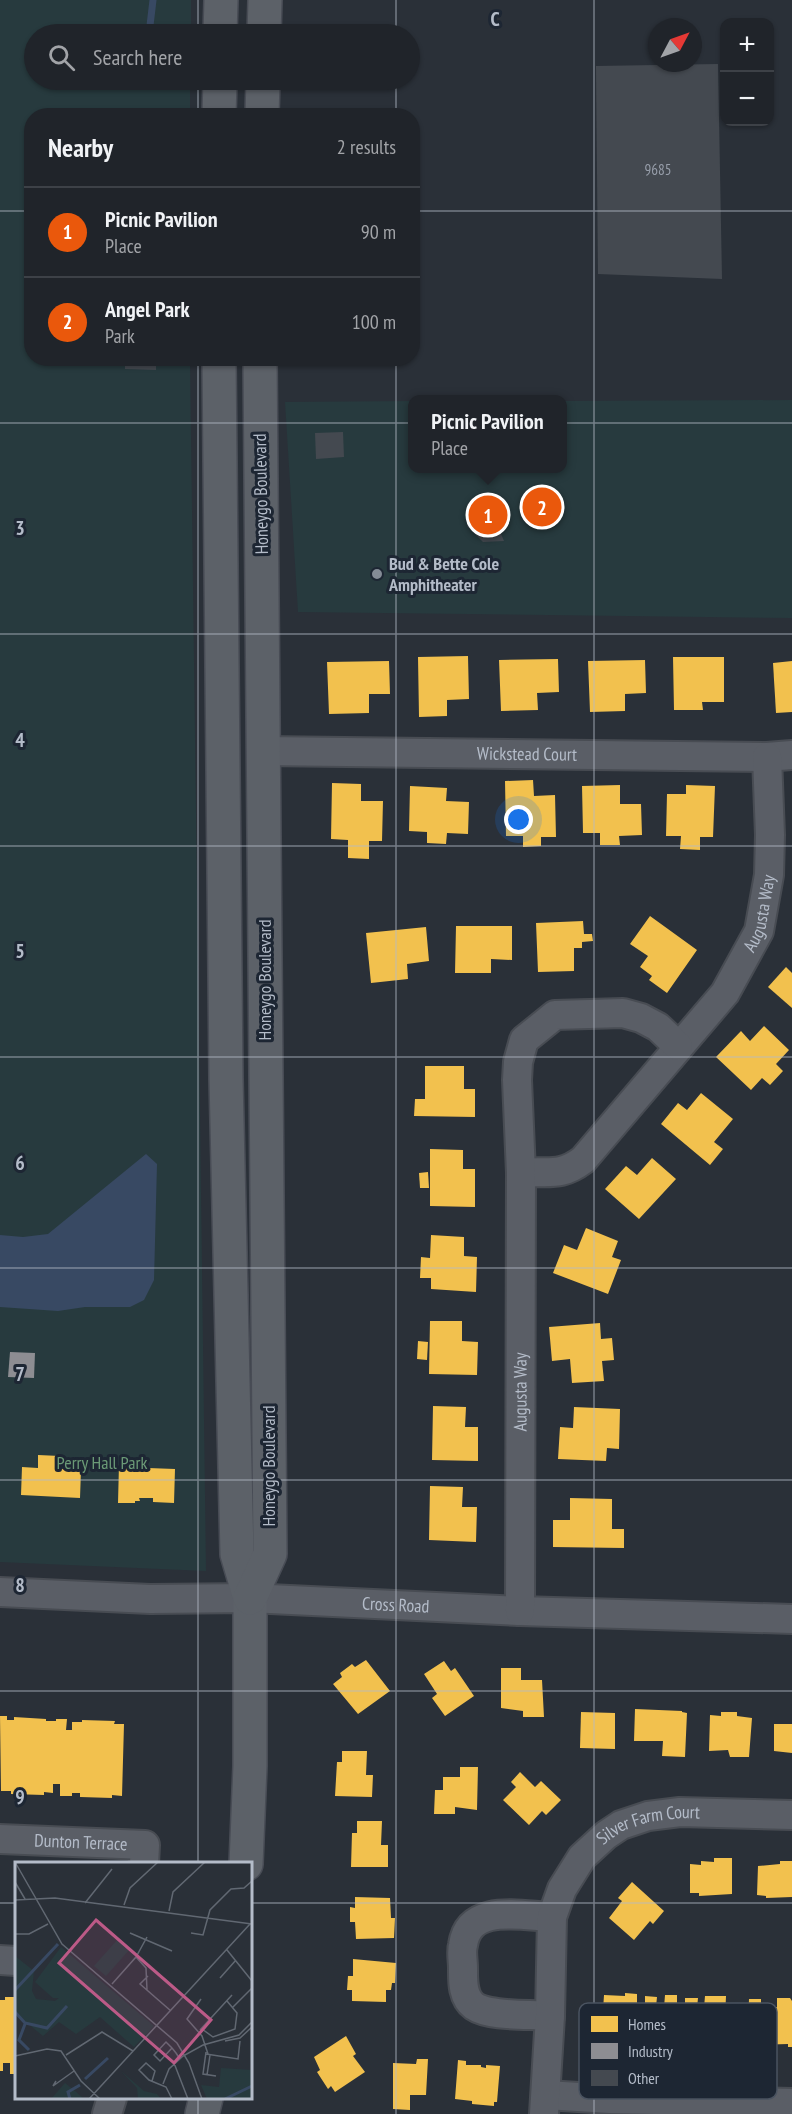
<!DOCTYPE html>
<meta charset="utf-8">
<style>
body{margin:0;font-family:"PT Sans Narrow",sans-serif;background:#282c32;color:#f1f3f6}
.controls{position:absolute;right:18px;top:18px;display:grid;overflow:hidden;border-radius:12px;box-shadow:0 2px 4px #0004}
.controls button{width:54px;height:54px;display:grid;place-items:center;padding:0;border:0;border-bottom:2px solid #3d4147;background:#20242a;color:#f1f3f6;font:30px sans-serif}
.compass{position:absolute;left:648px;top:18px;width:54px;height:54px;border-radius:50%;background:#20242a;box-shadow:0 2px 4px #0004;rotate:49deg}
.you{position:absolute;left:519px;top:820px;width:21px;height:21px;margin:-15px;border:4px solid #fff;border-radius:50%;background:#1a73e8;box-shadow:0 0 0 9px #1a73e833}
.badge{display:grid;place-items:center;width:39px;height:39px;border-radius:50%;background:#ea580c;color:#fff;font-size:20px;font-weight:700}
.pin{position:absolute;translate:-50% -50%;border:3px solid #fff;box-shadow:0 2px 6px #0006}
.popup{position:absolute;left:408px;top:395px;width:159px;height:78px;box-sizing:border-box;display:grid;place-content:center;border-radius:12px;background:#20242a;filter:drop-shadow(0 2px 4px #0005);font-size:20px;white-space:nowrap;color:#a2a4a8}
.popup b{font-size:22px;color:#f1f3f6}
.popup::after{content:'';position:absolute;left:50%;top:100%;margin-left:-12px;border:12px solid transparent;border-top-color:#20242a}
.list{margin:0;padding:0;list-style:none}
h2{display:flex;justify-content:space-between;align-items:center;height:78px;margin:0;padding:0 24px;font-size:26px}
h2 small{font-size:20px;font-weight:400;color:#a2a4a8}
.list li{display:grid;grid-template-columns:39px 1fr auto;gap:18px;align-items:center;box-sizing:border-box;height:90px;padding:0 24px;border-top:2px solid #3d4147}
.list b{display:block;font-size:22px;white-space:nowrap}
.list p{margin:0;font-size:20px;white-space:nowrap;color:#a2a4a8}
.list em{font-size:20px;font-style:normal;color:#a2a4a8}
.icon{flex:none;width:33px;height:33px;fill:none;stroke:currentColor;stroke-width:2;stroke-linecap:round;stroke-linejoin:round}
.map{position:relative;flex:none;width:792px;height:2114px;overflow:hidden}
.search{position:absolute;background:#20242a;box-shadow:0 2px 4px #0004;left:24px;top:24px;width:396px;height:66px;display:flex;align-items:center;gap:15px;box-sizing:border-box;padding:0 21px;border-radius:33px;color:#a2a4a8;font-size:22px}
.panel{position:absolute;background:#20242a;box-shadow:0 2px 4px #0004;left:24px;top:108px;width:396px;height:258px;border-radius:24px}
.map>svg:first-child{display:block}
.green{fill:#273a3e}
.water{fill:#384963}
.homes{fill:#f2c14e}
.industry{fill:#8d8d92}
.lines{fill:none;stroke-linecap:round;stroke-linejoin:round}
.stream{stroke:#384963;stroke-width:7}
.building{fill:#444950}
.minor-casing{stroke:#484c53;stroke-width:32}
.major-casing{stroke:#484c55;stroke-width:36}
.minor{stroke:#5a5e66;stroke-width:28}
.major{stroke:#5c6168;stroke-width:33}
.grid{fill:none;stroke:#b4bcc9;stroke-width:1.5;stroke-opacity:0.55}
.poi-dot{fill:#848b96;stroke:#1d2633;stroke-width:2}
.labels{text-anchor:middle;stroke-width:6;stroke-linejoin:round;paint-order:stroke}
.number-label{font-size:15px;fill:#989fab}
.street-label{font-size:18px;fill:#b4bcc9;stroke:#1d2633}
.poi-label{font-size:18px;font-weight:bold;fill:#b4bcc9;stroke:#1d2633;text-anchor:start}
.park-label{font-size:18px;fill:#6b9a76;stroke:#1d2633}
.inset-river{fill:none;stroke:#384963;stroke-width:3}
.inset-road{fill:none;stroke:#616872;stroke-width:1.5}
.view{fill:#bc5a87;fill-opacity:0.15;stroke:#bc5a87;stroke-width:3}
.inset-edge{fill:none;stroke:#b4bcc9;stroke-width:3}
.key{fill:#1d2633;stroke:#4a5360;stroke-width:1.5}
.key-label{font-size:16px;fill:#b4bcc9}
.grid-label{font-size:20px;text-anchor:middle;font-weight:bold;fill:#b4bcc9;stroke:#1d2633;stroke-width:6;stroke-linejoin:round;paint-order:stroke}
</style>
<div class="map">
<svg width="792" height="2114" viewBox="0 0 792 2114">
<rect width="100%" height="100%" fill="#2a3038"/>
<!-- green -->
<g class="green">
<path d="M 0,0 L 191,0 L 191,34 L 34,34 L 34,80 L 190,80 L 190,115 L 32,116 L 32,358 L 190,359 L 206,1571 L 0,1562 Z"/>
<path d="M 792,400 L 792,618 L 298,612 L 285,402 L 413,401 L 413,468 L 563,468 L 563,401 Z"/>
</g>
<!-- water -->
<path class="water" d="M 146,1154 L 157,1164 L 154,1280 L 144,1300 L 130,1307 L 85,1307 L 58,1311 L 0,1307 L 0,1235 L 23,1237 L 48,1234 Z"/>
<!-- homes -->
<g class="homes">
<path d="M 468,656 L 469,699 L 447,700 L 447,716 L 419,717 L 418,657 Z"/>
<path d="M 673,657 L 724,657 L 724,702 L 702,702 L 703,710 L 674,710 Z"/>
<path d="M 558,659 L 559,692 L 537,693 L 538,710 L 501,711 L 499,660 Z"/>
<path d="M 645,660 L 646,693 L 625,694 L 625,711 L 590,712 L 588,661 Z"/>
<path d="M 389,661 L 390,694 L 369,694 L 369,713 L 329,714 L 327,662 Z"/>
<path d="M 792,661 L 792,712 L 776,713 L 773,663 Z"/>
<path d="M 533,780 L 534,796 L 555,795 L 556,837 L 541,837 L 541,846 L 523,847 L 523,836 L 506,836 L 505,781 Z"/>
<path d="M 332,783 L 361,784 L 361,801 L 383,801 L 382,841 L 369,841 L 369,859 L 348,858 L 348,840 L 331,839 Z"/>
<path d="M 620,785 L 620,804 L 641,804 L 642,835 L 619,836 L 620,845 L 600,845 L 600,833 L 583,833 L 582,786 Z"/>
<path d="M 686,785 L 715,786 L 713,837 L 700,837 L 700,850 L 680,849 L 681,836 L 666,836 L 667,794 L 686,794 Z"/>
<path d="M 410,786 L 447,788 L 446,801 L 469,802 L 468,834 L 447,833 L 446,844 L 427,843 L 427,832 L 409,831 Z"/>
<path d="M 650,916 L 697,950 L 667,993 L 649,980 L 652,976 L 640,967 L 648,956 L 630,944 Z"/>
<path d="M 583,921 L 584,934 L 592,934 L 593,941 L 582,942 L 582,948 L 574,948 L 574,971 L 538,972 L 536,923 Z"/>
<path d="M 456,926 L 512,926 L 512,960 L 491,959 L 491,973 L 455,973 Z"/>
<path d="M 426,927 L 429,961 L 407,964 L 408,979 L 371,983 L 366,933 Z"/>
<path d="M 786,967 L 792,973 L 792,1008 L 768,987 Z"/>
<path d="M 764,1026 L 789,1050 L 776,1064 L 783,1071 L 770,1085 L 762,1078 L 751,1090 L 716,1057 L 741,1031 L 750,1041 Z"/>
<path d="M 425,1066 L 464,1066 L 464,1089 L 475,1089 L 475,1117 L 414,1116 L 415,1099 L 425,1099 Z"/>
<path d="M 701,1093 L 733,1119 L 714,1142 L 723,1149 L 710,1165 L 661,1124 L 678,1103 L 687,1110 Z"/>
<path d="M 430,1149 L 463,1150 L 463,1169 L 475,1169 L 475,1207 L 430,1206 Z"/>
<path d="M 652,1158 L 676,1179 L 639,1219 L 605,1189 L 626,1166 L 637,1175 Z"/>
<path d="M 428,1172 L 429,1188 L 420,1188 L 419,1173 Z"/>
<path d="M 586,1228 L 618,1241 L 612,1257 L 621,1260 L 608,1294 L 553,1273 L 564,1245 L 577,1250 Z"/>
<path d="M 431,1235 L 464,1237 L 464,1256 L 477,1257 L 476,1292 L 431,1289 L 431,1278 L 420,1278 L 421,1257 L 430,1258 Z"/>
<path d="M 430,1321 L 462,1321 L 462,1341 L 478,1342 L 477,1375 L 429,1374 Z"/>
<path d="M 600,1323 L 601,1339 L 612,1338 L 614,1360 L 602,1361 L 604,1381 L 572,1383 L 570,1359 L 552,1361 L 549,1327 Z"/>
<path d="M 418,1341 L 428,1342 L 427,1360 L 417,1359 Z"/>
<path d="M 433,1406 L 466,1407 L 465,1427 L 478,1427 L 478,1461 L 432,1460 Z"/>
<path d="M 574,1407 L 620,1409 L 619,1449 L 607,1448 L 606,1461 L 558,1459 L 560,1427 L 573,1428 Z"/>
<path d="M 38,1455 L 60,1456 L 60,1469 L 81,1470 L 80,1498 L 21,1495 L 22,1467 L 38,1468 Z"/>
<path d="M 119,1464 L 136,1465 L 136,1471 L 148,1471 L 148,1468 L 175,1469 L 174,1503 L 153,1502 L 153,1498 L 139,1498 L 140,1501 L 135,1501 L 135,1503 L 118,1503 Z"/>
<path d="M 430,1486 L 463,1487 L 462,1507 L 477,1507 L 476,1542 L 429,1540 Z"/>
<path d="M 570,1498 L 612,1499 L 612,1529 L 624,1529 L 624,1548 L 553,1547 L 553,1520 L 570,1520 Z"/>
<path d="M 366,1660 L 390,1691 L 358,1714 L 333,1684 L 342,1677 L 340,1673 L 352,1664 L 355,1667 Z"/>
<path d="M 444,1661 L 451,1671 L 455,1668 L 474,1696 L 445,1716 L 432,1698 L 437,1694 L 424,1674 Z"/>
<path d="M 501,1668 L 521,1668 L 521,1680 L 542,1680 L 544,1717 L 523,1717 L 523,1711 L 501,1708 Z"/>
<path d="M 635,1709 L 682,1711 L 682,1712 L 687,1713 L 685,1757 L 662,1756 L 663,1741 L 634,1741 Z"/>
<path d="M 581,1712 L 615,1713 L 615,1749 L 580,1748 Z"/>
<path d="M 721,1712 L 737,1712 L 737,1716 L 752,1718 L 749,1757 L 730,1757 L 728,1750 L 709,1751 L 710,1715 L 721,1716 Z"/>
<path d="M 0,1716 L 7,1716 L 7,1720 L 14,1720 L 14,1717 L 46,1719 L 46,1721 L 56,1721 L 56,1719 L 67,1719 L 66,1730 L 72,1730 L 72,1722 L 82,1722 L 82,1720 L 115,1721 L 114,1724 L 124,1724 L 122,1796 L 112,1795 L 112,1798 L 80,1797 L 80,1793 L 72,1793 L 72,1796 L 60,1796 L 60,1784 L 53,1784 L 53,1793 L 44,1792 L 44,1795 L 11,1794 L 11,1791 L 1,1791 Z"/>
<path d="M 774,1724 L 792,1724 L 792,1753 L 774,1751 Z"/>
<path d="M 342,1751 L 367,1751 L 366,1775 L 373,1775 L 372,1797 L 335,1796 L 337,1762 L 342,1762 Z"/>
<path d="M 460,1767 L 478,1767 L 477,1810 L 455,1807 L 455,1814 L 434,1814 L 435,1790 L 443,1790 L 443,1777 L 460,1777 Z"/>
<path d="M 520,1772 L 535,1787 L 541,1781 L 561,1800 L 546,1815 L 542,1811 L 529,1825 L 503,1800 L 516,1787 L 511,1782 Z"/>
<path d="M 357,1821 L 382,1821 L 381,1845 L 388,1845 L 388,1867 L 351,1867 L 352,1833 L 357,1833 Z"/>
<path d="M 714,1858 L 732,1858 L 732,1894 L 699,1896 L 699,1893 L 690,1893 L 690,1864 L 701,1865 L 701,1861 L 714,1862 Z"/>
<path d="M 780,1861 L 792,1861 L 792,1897 L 766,1898 L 766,1896 L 757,1895 L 758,1866 L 780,1864 Z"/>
<path d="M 632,1882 L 664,1911 L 653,1924 L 650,1921 L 634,1940 L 609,1918 L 622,1901 L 618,1898 Z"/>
<path d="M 355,1897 L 390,1898 L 391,1918 L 395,1918 L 394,1938 L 356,1939 L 355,1922 L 350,1922 L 350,1907 L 355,1908 Z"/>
<path d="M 353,1959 L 396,1963 L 395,1983 L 392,1983 L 391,1990 L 386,1990 L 386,2002 L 352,2001 L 352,1990 L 347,1990 L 348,1976 L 353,1976 Z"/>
<path d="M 625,1993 L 637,1994 L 637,2004 L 645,2004 L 645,1996 L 657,1997 L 656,2007 L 664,2008 L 665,1995 L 677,1995 L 677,2005 L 685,2005 L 685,1998 L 698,1998 L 697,2008 L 704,2008 L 705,1996 L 726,1996 L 724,2042 L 704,2041 L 704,2044 L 664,2040 L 664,2044 L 644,2043 L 644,2039 L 624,2038 L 624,2042 L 601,2041 L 604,1995 L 625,1996 Z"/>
<path d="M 5,1997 L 15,1997 L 16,2074 L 10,2074 L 10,2063 L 3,2063 L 3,2071 L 0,2071 L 0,2000 L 5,2000 Z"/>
<path d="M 777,1998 L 790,1998 L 792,2001 L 792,2047 L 788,2047 L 788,2044 L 747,2045 L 749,1999 L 761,1999 L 761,2010 L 769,2010 L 769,2007 L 777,2007 Z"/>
<path d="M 346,2036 L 356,2054 L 353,2056 L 365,2072 L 335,2092 L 331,2086 L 328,2089 L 317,2072 L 320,2070 L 314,2057 Z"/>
<path d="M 417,2059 L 428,2059 L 426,2095 L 410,2095 L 410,2110 L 393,2109 L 393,2063 L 416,2064 Z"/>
<path d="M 458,2060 L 466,2061 L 466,2065 L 481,2065 L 481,2067 L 486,2068 L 486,2065 L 500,2066 L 497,2102 L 494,2102 L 494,2106 L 472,2104 L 472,2101 L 455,2099 Z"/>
</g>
<!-- industry -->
<path class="industry" d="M 10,1352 L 35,1353 L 34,1378 L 8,1377 Z"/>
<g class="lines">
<!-- stream -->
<path class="stream" d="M 149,34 L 153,0"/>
</g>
<!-- building -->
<g class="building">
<path d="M 718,64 L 722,279 L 598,274 L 596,66 Z"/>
<path d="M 125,358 L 156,358 L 156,370 L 125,369 Z"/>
<path d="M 343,432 L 344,457 L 316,459 L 315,433 Z"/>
<path d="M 486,498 L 499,499 L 508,508 L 508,521 L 499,529 L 504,541 L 483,542 L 467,526 L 467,504 L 476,507 Z"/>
</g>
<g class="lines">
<!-- minor casing -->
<g class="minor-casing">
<g id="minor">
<path id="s1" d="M 263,751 L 767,757 L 792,755"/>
<path id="s2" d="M 521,1173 C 548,1170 559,1178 583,1160 L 725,993 L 759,931 L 769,875 L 770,835 L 767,757"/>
<path id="s3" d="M 0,1592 L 150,1599 L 250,1598 L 520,1611 L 792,1619"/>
<path id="s4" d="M 520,1611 L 521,1173 L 517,1080 L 518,1062 L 524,1040 L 555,1015 L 623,1013 L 641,1018 L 658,1027 L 678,1046"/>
<path id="s5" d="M 0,1839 L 145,1845 L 144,1864"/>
<path d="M 0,1960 L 16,1961"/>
<path d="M 550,2016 C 530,2014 490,2017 474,2006 C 462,1997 463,1980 463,1968 C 463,1960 461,1952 463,1945 C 469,1903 521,1916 552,1917"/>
<path d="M 546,2095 L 610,2099 L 792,2103"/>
<path d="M 107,2114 L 112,2098"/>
<path id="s6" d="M 544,2114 L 550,2016 L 552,1917 L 562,1889 L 582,1857 L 606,1835 L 621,1825 L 648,1816 L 680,1812 L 792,1815"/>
</g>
</g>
<!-- major casing -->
<g class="major-casing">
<g id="major">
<path d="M 220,34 L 221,0"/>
<path d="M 264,34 L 265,0"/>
<path d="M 219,116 L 220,80"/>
<path d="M 262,116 L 263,80"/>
<path d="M 219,358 L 226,1079 L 237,1554 L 250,1598 L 250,1766 L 246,1864"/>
<path d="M 250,1598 L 270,1554 L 260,358"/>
<path d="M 202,2114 L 206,2098"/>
</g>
</g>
<!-- minor -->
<use href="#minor" class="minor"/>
<!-- major -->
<use href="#major" class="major"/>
</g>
<!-- grid -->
<path class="grid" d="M 198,0 L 198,34M 396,0 L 396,34M 594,0 L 594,2114M 198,80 L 198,116M 396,80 L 396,116M 0,211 L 32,211M 412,211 L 792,211M 198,358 L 198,1864M 396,358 L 396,2114M 0,423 L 792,423M 0,634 L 792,634M 0,846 L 792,846M 0,1057 L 792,1057M 0,1268 L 792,1268M 0,1480 L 792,1480M 0,1691 L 792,1691M 0,1903 L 16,1903M 250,1903 L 792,1903M 198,2098 L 198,2114"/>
<!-- markers -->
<circle class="poi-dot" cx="377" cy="574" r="6"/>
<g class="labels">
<!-- number labels -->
<g class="number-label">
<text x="658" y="175">9685</text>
</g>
<!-- street labels -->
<g class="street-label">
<text transform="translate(261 494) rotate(-91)" y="6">Honeygo Boulevard</text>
<text dy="6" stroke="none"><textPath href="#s1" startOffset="264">Wickstead Court</textPath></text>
<text dy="6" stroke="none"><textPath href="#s2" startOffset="372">Augusta Way</textPath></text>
<text transform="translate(265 980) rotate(-90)" y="6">Honeygo Boulevard</text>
<text dy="6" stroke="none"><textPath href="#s4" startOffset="219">Augusta Way</textPath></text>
<text transform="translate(269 1466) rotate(-90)" y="6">Honeygo Boulevard</text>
<text dy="6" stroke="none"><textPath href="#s3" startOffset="396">Cross Road</textPath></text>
<text dy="6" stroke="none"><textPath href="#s6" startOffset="342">Silver Farm Court</textPath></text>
<text dy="6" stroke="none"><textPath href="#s5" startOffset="81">Dunton Terrace</textPath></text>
</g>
<!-- poi labels -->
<g class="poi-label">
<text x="389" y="570">Bud &amp; Bette Cole<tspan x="389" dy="21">Amphitheater</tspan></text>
</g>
<!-- park labels -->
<g class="park-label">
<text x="102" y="1469">Perry Hall Park</text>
</g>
</g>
<!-- overview -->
<g transform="translate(15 1862)">
<rect width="237" height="237" fill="#2a3038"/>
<path d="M 103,77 L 115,87 L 91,114 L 79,104 ZM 46,85 L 139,164 L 119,185 L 85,155 L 61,172 L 44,160 L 28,174 L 0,151 L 0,94 L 19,109 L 17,129 L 21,137 L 40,139 L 44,136 L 38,136 L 20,120 ZM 206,206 L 237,208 L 237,237 L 192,237 L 186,223 L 204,225 ZM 106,209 L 129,229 L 142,232 L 146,237 L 123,237 L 122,226 ZM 50,221 L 60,229 L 69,237 L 36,237 Z" fill="#273a3e"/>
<path class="inset-river" d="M 0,128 L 43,82M 0,150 L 10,161 L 32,166 L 52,144M 10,162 L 4,178 L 14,188M 70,217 L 93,196M 55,237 L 53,230 L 65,223M 210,237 L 237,224"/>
<path class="inset-road" d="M 0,0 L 47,82 L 162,181 L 174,201 L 187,237M 0,20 L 10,37M 0,38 L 40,36 L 237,62M 70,41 L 97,7M 109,43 L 115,26 L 143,0M 154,49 L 158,30 L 190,0M 115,71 L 157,89M 176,71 L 188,73 L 195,48 L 216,27 L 229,26 L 237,19M 0,72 L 14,72 L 33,62M 212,88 L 237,119M 121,95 L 131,106 L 132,128M 133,114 L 125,122 L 156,149M 205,116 L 221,98M 97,122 L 121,95 L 132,75M 186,137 L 172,157 L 187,174 L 193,192M 218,145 L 237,126M 187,167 L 198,175 L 220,167 L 222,151 L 212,139M 185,168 L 217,133M 210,179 L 225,176 L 237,165M 157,186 L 145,199 L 139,193 L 151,180 L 157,186 L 161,191 L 165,197M 191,190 L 188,212 L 201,214M 191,192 L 223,197 L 225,179M 51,193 L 87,170 L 118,189M 0,194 L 32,187 L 46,189 L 66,219 L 85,237M 159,201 L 173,237M 192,213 L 195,193M 41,219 L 38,224 L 59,209M 137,219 L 140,209 L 131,201 L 124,208 L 134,218 L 151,225 L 157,237M 148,222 L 154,207 L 168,194 L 188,183 L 224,173 L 237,160M 74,237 L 235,62"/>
<path class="view" d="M 81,58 L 196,158 L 159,201 L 44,101 Z"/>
<rect width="237" height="237" class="inset-edge"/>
</g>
<!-- legend -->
<rect x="579" y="2003" width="198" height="96" rx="9" class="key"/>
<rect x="591" y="2016" width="27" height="16" fill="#f2c14e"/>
<rect x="591" y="2043" width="27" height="16" fill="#8d8d92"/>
<rect x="591" y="2070" width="27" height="16" fill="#444950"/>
<g class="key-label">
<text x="628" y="2030">Homes</text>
<text x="628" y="2057">Industry</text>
<text x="628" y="2084">Other</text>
</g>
<g class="grid-label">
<text x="495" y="26">C</text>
<text x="20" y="535">3</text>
<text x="20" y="747">4</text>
<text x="20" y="958">5</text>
<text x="20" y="1170">6</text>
<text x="20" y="1381">7</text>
<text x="20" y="1592">8</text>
<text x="20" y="1804">9</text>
</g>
</svg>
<div class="controls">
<button>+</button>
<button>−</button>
</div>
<svg class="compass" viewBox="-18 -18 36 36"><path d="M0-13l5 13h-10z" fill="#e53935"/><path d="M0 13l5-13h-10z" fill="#a2a4a8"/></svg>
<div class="you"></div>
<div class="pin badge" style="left:488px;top:515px">1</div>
<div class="popup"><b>Picnic Pavilion</b>Place</div>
<div class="pin badge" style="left:542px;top:507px">2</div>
<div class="search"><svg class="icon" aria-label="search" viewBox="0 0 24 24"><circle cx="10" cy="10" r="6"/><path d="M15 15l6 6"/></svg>Search here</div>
<section class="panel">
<h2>Nearby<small>2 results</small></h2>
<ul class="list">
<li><span class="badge">1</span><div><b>Picnic Pavilion</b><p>Place</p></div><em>90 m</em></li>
<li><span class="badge">2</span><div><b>Angel Park</b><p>Park</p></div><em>100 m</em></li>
</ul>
</section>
</div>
